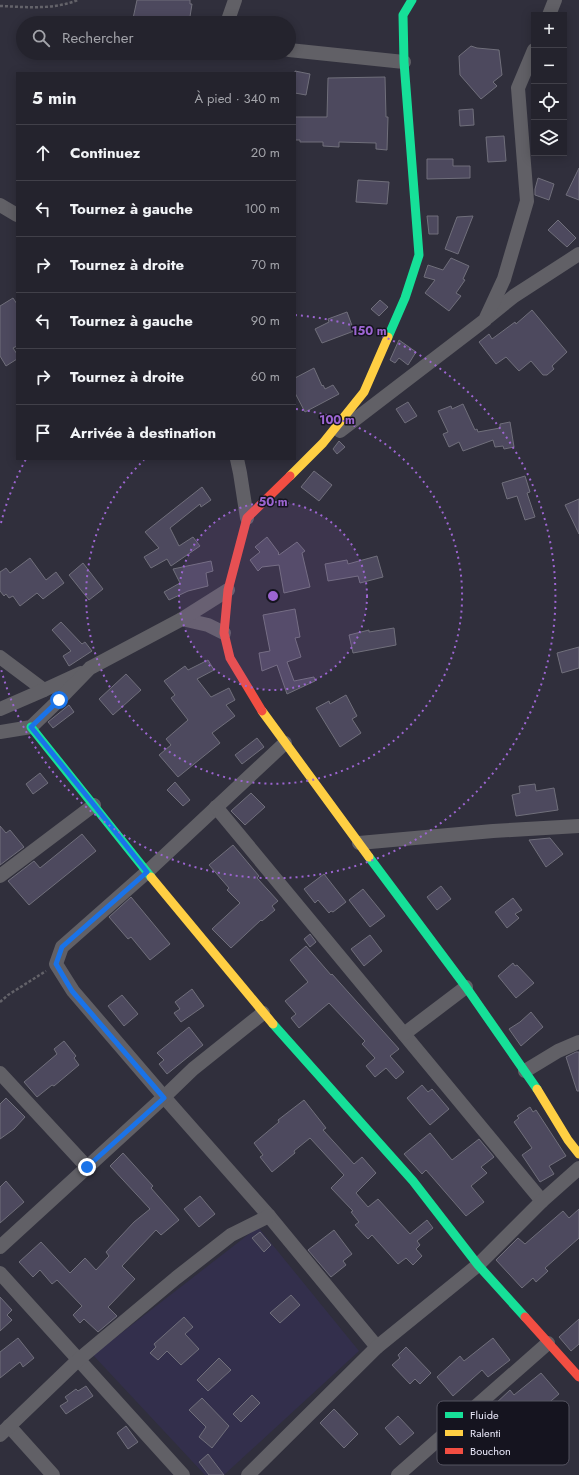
<!DOCTYPE html>
<html lang="fr">
<meta charset="utf-8">
<style>
body{margin:0;font-family:Jost,sans-serif;background:#2c2b35;color:#f1f3f6}
.controls{position:absolute;right:12px;top:12px;display:grid;overflow:hidden;border-radius:0px;box-shadow:0 2px 10px #0003}
.controls button{width:36px;height:36px;display:grid;place-items:center;padding:0;border:0;border-bottom:1px solid #414049;background:#24232d;color:#f1f3f6;font:20px sans-serif}
.stop{position:absolute;width:12px;height:12px;margin:-9px;border:3px solid #1a73e8;border-radius:50%;background:#fff}
.stop.end{background:#1a73e8;border-color:#fff;box-shadow:0 1px 4px #0008}
.list{margin:0;padding:0;list-style:none}
h2{display:flex;justify-content:space-between;align-items:center;height:52px;margin:0;padding:0 16px;font-size:17px}
h2 small{font-size:13px;font-weight:400;color:#a3a4aa}
.list li{display:grid;grid-template-columns:26px 1fr auto;gap:12px;align-items:center;box-sizing:border-box;height:56px;padding:0 16px;border-top:1px solid #414049}
.list b{display:block;font-size:15px;white-space:nowrap}
.list em{font-size:13px;font-style:normal;color:#a3a4aa}
.icon{flex:none;width:22px;height:22px;fill:none;stroke:currentColor;stroke-width:2;stroke-linecap:round;stroke-linejoin:round}
.map{position:relative;flex:none;width:579px;height:1475px;overflow:hidden}
.search{position:absolute;background:#24232d;box-shadow:0 2px 10px #0003;left:16px;top:16px;width:280px;height:44px;display:flex;align-items:center;gap:10px;box-sizing:border-box;padding:0 14px;border-radius:22px;color:#a3a4aa;font-size:15px}
.panel{position:absolute;background:#24232d;box-shadow:0 2px 10px #0003;left:16px;top:72px;width:280px;height:388px;border-radius:0px}
.map>svg:first-child{display:block}
.built{fill:#332f4c}
.building{fill:#4d495e;stroke:#706f7b}
.lines{fill:none;stroke-linecap:round;stroke-linejoin:round}
.path{stroke:#636269;stroke-width:2.5;stroke-dasharray:3 2;stroke-linecap:butt}
.street{stroke:#616066;stroke-width:14}
.fast{stroke:#16e098;stroke-width:9}
.slow{stroke:#ffcf43;stroke-width:9}
.jam{stroke:#f24e42;stroke-width:9}
.route{stroke:#1a73e8;stroke-width:5}
.ring{fill:none;stroke:#9c65d1;stroke-width:2;stroke-dasharray:2 4}
.key{fill:#15141f;stroke:#555461;stroke-width:1}
.key-label{font-size:11px;fill:#eae9fa}
.centre{fill:#9c65d1;stroke:#15141f;stroke-width:2}
.ring-label{font-size:12px;text-anchor:middle;font-weight:bold;fill:#9c65d1;stroke:#15141f;stroke-width:3;stroke-linejoin:round;paint-order:stroke}
</style>
<div class="map">
<svg width="579" height="1475" viewBox="0 0 579 1475">
<rect width="100%" height="100%" fill="#302f3c"/>
<!-- built -->
<path class="built" d="M 258,1227 L 359,1351 L 224,1475 L 205,1475 L 93,1355 Z"/>
<!-- building -->
<g class="building">
<path d="M 137,0 L 190,0 L 190,4 L 192,4 L 189,23 L 132,23 Z"/>
<path d="M 471,46 L 477,48 L 499,50 L 502,75 L 493,82 L 497,86 L 481,99 L 460,75 L 459,56 Z"/>
<path d="M 295,71 L 310,74 L 306,95 L 295,93 Z"/>
<path d="M 385,77 L 386,117 L 388,117 L 387,150 L 376,149 L 376,143 L 339,142 L 339,147 L 323,146 L 323,142 L 300,142 L 300,140 L 295,140 L 295,117 L 327,117 L 328,78 Z"/>
<path d="M 473,109 L 474,125 L 460,126 L 459,110 Z"/>
<path d="M 504,136 L 506,161 L 488,162 L 486,137 Z"/>
<path d="M 427,159 L 453,159 L 453,166 L 470,166 L 470,178 L 427,179 Z"/>
<path d="M 579,168 L 579,200 L 566,195 Z"/>
<path d="M 538,178 L 554,184 L 549,200 L 535,195 L 535,189 Z"/>
<path d="M 358,180 L 389,182 L 387,204 L 356,202 Z"/>
<path d="M 427,216 L 438,216 L 438,234 L 429,234 Z"/>
<path d="M 473,216 L 458,254 L 445,249 L 457,217 Z"/>
<path d="M 558,220 L 576,238 L 567,247 L 548,230 Z"/>
<path d="M 451,258 L 469,266 L 463,279 L 465,280 L 456,293 L 461,296 L 449,311 L 425,293 L 435,280 L 424,277 L 428,265 L 443,270 Z"/>
<path d="M 13,298 L 17,304 L 17,346 L 13,348 L 17,354 L 17,359 L 6,366 L 0,356 L 0,306 Z"/>
<path d="M 380,300 L 388,307 L 379,316 L 371,309 Z"/>
<path d="M 532,310 L 567,352 L 552,366 L 554,369 L 547,375 L 543,375 L 531,361 L 519,371 L 506,357 L 496,364 L 479,342 L 489,334 L 492,339 L 515,322 L 516,324 Z"/>
<path d="M 347,312 L 354,331 L 322,343 L 315,329 L 329,322 L 328,319 Z"/>
<path d="M 399,340 L 416,352 L 408,365 L 399,358 L 395,363 L 390,360 Z"/>
<path d="M 314,368 L 322,386 L 323,385 L 325,389 L 333,385 L 339,394 L 305,412 L 295,393 L 295,378 Z"/>
<path d="M 408,402 L 417,416 L 405,423 L 396,409 Z"/>
<path d="M 463,404 L 475,430 L 477,429 L 478,432 L 500,428 L 500,424 L 510,422 L 514,447 L 504,449 L 503,446 L 495,447 L 493,440 L 463,451 L 459,442 L 449,447 L 443,434 L 448,432 L 438,411 L 451,406 L 452,409 Z"/>
<path d="M 339,441 L 345,447 L 337,454 L 333,449 Z"/>
<path d="M 314,471 L 332,485 L 319,501 L 301,487 Z"/>
<path d="M 525,476 L 530,492 L 527,493 L 535,517 L 525,520 L 517,496 L 507,499 L 502,483 Z"/>
<path d="M 202,487 L 211,500 L 201,507 L 200,504 L 170,528 L 179,546 L 193,537 L 200,546 L 171,566 L 167,559 L 151,568 L 144,557 L 159,548 L 145,532 Z"/>
<path d="M 579,499 L 579,534 L 565,505 Z"/>
<path d="M 267,537 L 279,553 L 278,554 L 279,555 L 297,542 L 305,551 L 302,553 L 310,587 L 284,593 L 279,565 L 262,567 L 258,571 L 250,560 L 260,552 L 255,547 Z"/>
<path d="M 377,556 L 383,577 L 360,583 L 358,576 L 328,581 L 325,564 L 347,560 L 348,564 Z"/>
<path d="M 30,558 L 46,580 L 56,572 L 64,583 L 43,599 L 37,593 L 20,606 L 13,596 L 9,598 L 6,594 L 4,596 L 0,591 L 0,572 L 6,568 L 10,573 Z"/>
<path d="M 211,561 L 213,571 L 206,573 L 208,586 L 188,591 L 169,600 L 164,592 L 180,583 L 173,569 Z"/>
<path d="M 83,563 L 103,589 L 89,600 L 69,575 Z"/>
<path d="M 295,609 L 300,637 L 295,638 L 301,657 L 287,662 L 294,681 L 314,677 L 315,681 L 287,694 L 277,665 L 262,671 L 259,653 L 270,651 L 263,615 Z"/>
<path d="M 61,622 L 82,644 L 85,642 L 92,651 L 69,666 L 63,656 L 71,651 L 52,630 Z"/>
<path d="M 394,628 L 396,645 L 353,653 L 349,635 L 369,630 L 369,632 Z"/>
<path d="M 579,647 L 579,668 L 562,673 L 557,653 Z"/>
<path d="M 208,660 L 214,670 L 197,679 L 211,697 L 229,688 L 235,700 L 226,705 L 235,716 L 212,733 L 220,743 L 178,777 L 159,755 L 171,745 L 166,739 L 188,720 L 171,698 L 175,695 L 164,681 L 185,666 L 188,670 Z"/>
<path d="M 126,674 L 141,690 L 113,715 L 99,699 Z"/>
<path d="M 346,695 L 357,716 L 352,719 L 361,733 L 340,747 L 316,708 L 329,701 L 330,704 Z"/>
<path d="M 69,705 L 74,712 L 53,728 L 48,722 Z"/>
<path d="M 257,738 L 264,747 L 242,764 L 235,755 Z"/>
<path d="M 40,773 L 48,783 L 33,794 L 26,784 Z"/>
<path d="M 175,782 L 190,800 L 183,806 L 167,790 Z"/>
<path d="M 535,784 L 536,791 L 554,788 L 558,810 L 516,816 L 512,795 L 520,793 L 519,786 Z"/>
<path d="M 251,793 L 265,807 L 245,825 L 231,811 Z"/>
<path d="M 0,826 L 6,833 L 10,830 L 24,847 L 0,865 Z"/>
<path d="M 82,834 L 96,851 L 29,905 L 8,881 L 34,861 L 40,868 Z"/>
<path d="M 550,838 L 563,854 L 546,867 L 529,840 Z"/>
<path d="M 233,845 L 259,876 L 257,878 L 278,901 L 272,906 L 275,910 L 262,921 L 261,920 L 231,948 L 212,929 L 240,903 L 227,890 L 229,888 L 209,865 Z"/>
<path d="M 324,874 L 346,902 L 333,912 L 331,911 L 329,913 L 318,900 L 315,903 L 304,889 Z"/>
<path d="M 441,886 L 451,899 L 437,910 L 427,897 Z"/>
<path d="M 363,889 L 385,916 L 370,927 L 349,900 Z"/>
<path d="M 131,897 L 170,944 L 150,960 L 131,937 L 128,939 L 109,917 Z"/>
<path d="M 513,898 L 522,910 L 515,914 L 519,918 L 507,928 L 495,912 Z"/>
<path d="M 310,934 L 316,942 L 310,947 L 304,939 Z"/>
<path d="M 370,935 L 382,951 L 364,966 L 351,949 Z"/>
<path d="M 306,946 L 331,975 L 332,974 L 399,1049 L 390,1056 L 404,1072 L 396,1079 L 386,1068 L 375,1077 L 366,1066 L 375,1058 L 362,1044 L 365,1041 L 329,1003 L 299,1028 L 291,1018 L 296,1014 L 285,1001 L 308,982 L 290,960 Z"/>
<path d="M 513,963 L 515,966 L 517,965 L 534,983 L 516,998 L 498,976 Z"/>
<path d="M 192,989 L 204,1006 L 181,1022 L 174,1013 L 180,1009 L 175,1002 Z"/>
<path d="M 122,995 L 138,1014 L 124,1026 L 108,1006 Z"/>
<path d="M 531,1012 L 543,1027 L 521,1046 L 509,1029 L 520,1022 Z"/>
<path d="M 189,1027 L 203,1045 L 167,1074 L 159,1064 L 164,1060 L 157,1053 Z"/>
<path d="M 64,1041 L 76,1056 L 74,1058 L 79,1065 L 54,1086 L 52,1085 L 37,1097 L 24,1082 L 57,1054 L 54,1049 Z"/>
<path d="M 576,1052 L 579,1052 L 579,1091 L 577,1091 L 566,1057 Z"/>
<path d="M 422,1085 L 428,1092 L 432,1089 L 449,1109 L 430,1125 L 407,1098 Z"/>
<path d="M 6,1098 L 25,1117 L 14,1129 L 0,1139 L 0,1104 Z"/>
<path d="M 304,1100 L 326,1128 L 323,1130 L 354,1164 L 362,1157 L 376,1173 L 356,1193 L 368,1207 L 378,1199 L 410,1234 L 427,1220 L 433,1228 L 417,1241 L 420,1245 L 416,1249 L 422,1256 L 413,1265 L 406,1258 L 398,1264 L 372,1235 L 368,1239 L 355,1225 L 359,1222 L 351,1212 L 353,1211 L 331,1188 L 344,1175 L 310,1138 L 294,1151 L 295,1153 L 272,1172 L 260,1157 L 263,1155 L 254,1143 L 279,1122 L 278,1120 Z"/>
<path d="M 530,1107 L 533,1112 L 536,1110 L 566,1156 L 549,1166 L 554,1174 L 540,1182 L 522,1155 L 532,1148 L 514,1122 L 519,1118 L 517,1116 Z"/>
<path d="M 430,1133 L 452,1160 L 479,1139 L 494,1157 L 481,1167 L 487,1173 L 471,1186 L 484,1202 L 466,1216 L 426,1170 L 422,1174 L 404,1154 Z"/>
<path d="M 123,1153 L 153,1186 L 151,1188 L 179,1220 L 161,1235 L 156,1230 L 122,1266 L 135,1279 L 108,1307 L 117,1316 L 98,1332 L 84,1319 L 80,1323 L 73,1315 L 82,1306 L 57,1280 L 52,1284 L 40,1270 L 33,1277 L 19,1262 L 41,1242 L 70,1273 L 85,1258 L 96,1270 L 109,1256 L 106,1252 L 134,1222 L 150,1209 L 110,1166 Z"/>
<path d="M 6,1181 L 24,1202 L 0,1223 L 0,1187 Z"/>
<path d="M 200,1196 L 215,1214 L 199,1227 L 184,1209 Z"/>
<path d="M 579,1209 L 579,1238 L 545,1268 L 548,1271 L 536,1282 L 533,1278 L 522,1288 L 496,1260 L 518,1238 L 525,1244 L 563,1211 L 569,1218 Z"/>
<path d="M 334,1230 L 352,1254 L 343,1261 L 346,1265 L 331,1277 L 308,1250 Z"/>
<path d="M 260,1232 L 271,1245 L 264,1252 L 252,1238 Z"/>
<path d="M 291,1295 L 300,1305 L 280,1323 L 270,1313 Z"/>
<path d="M 0,1297 L 12,1310 L 7,1315 L 12,1320 L 0,1331 Z"/>
<path d="M 184,1317 L 193,1327 L 185,1334 L 199,1349 L 181,1365 L 167,1351 L 158,1360 L 150,1353 L 156,1347 L 154,1344 Z"/>
<path d="M 579,1319 L 579,1344 L 571,1351 L 559,1337 Z"/>
<path d="M 18,1338 L 34,1358 L 23,1367 L 20,1362 L 0,1378 L 0,1352 Z"/>
<path d="M 493,1338 L 510,1360 L 488,1377 L 482,1370 L 453,1396 L 437,1377 L 460,1356 L 464,1361 Z"/>
<path d="M 406,1347 L 431,1373 L 420,1384 L 415,1379 L 410,1384 L 392,1365 L 400,1358 L 398,1355 Z"/>
<path d="M 219,1358 L 231,1370 L 208,1391 L 197,1380 Z"/>
<path d="M 541,1373 L 559,1394 L 537,1413 L 534,1408 L 513,1428 L 517,1433 L 501,1447 L 487,1433 L 472,1446 L 462,1435 L 510,1390 L 514,1395 Z"/>
<path d="M 86,1386 L 93,1396 L 66,1414 L 60,1406 L 68,1401 L 65,1397 L 76,1389 L 78,1391 Z"/>
<path d="M 252,1395 L 260,1403 L 241,1422 L 233,1414 Z"/>
<path d="M 202,1398 L 229,1426 L 212,1448 L 199,1437 L 206,1427 L 189,1410 Z"/>
<path d="M 334,1409 L 358,1434 L 344,1448 L 320,1423 Z"/>
<path d="M 398,1416 L 414,1433 L 400,1445 L 385,1428 Z"/>
<path d="M 126,1426 L 138,1442 L 128,1449 L 117,1433 Z"/>
<path d="M 208,1454 L 224,1475 L 209,1475 L 199,1462 Z"/>
</g>
<g class="lines">
<!-- path -->
<g class="path">
<path d="M 0,6 C 26,7 53,10 78,0"/>
<path d="M 0,1002 L 8,995 L 46,971"/>
</g>
<!-- street -->
<g class="street">
<path d="M 549,15 L 555,0"/>
<path d="M 227,23 L 235,0"/>
<path d="M 289,50 L 404,62"/>
<path d="M 0,205 L 17,215"/>
<path d="M 488,317 L 514,296 L 579,254"/>
<path d="M 340,431 L 485,320 L 504,279 L 527,201 L 518,88 L 534,50"/>
<path d="M 237,459 L 240,473 L 247,518"/>
<path d="M 182,619 L 208,625 L 224,633"/>
<path d="M 0,657 L 44,690"/>
<path d="M 0,709 L 44,690 L 81,673"/>
<path d="M 0,732 L 31,727 L 59,700 L 90,668 L 182,619 L 228,590"/>
<path d="M 285,743 L 147,872 L 62,947 L 56,964 L 73,991 L 164,1097 L 269,1216 L 377,1347"/>
<path d="M 216,807 L 542,1201"/>
<path d="M 359,843 L 493,831 L 579,826"/>
<path d="M 0,876 L 94,805"/>
<path d="M 404,1034 L 466,987"/>
<path d="M 525,1071 L 558,1051 L 579,1042"/>
<path d="M 0,1073 L 87,1167"/>
<path d="M 0,1247 L 164,1097 L 193,1069 L 263,1013"/>
<path d="M 0,1273 L 183,1475"/>
<path d="M 9,1426 L 53,1475"/>
<path d="M 0,1435 L 78,1360 L 176,1278 L 231,1235 L 269,1216"/>
<path d="M 248,1475 L 377,1347 L 478,1265 L 542,1201 L 579,1168"/>
<path d="M 398,1475 L 548,1343"/>
</g>
<!-- fast -->
<g class="fast">
<path d="M 388,337 L 405,298 L 419,255 L 404,62 L 403,15 L 412,0"/>
<path d="M 31,727 L 151,877"/>
<path d="M 369,857 L 466,987 L 537,1089"/>
<path d="M 273,1024 L 413,1181 L 478,1265 L 525,1317"/>
</g>
<!-- slow -->
<g class="slow">
<path d="M 290,476 L 323,443 L 364,392 L 388,337"/>
<path d="M 262,711 L 369,857"/>
<path d="M 151,877 L 273,1024"/>
<path d="M 537,1089 L 568,1140 L 579,1154"/>
</g>
<!-- jam -->
<g class="jam">
<path d="M 262,711 L 230,658 L 224,633 L 228,590 L 247,518 L 290,476"/>
<path d="M 525,1317 L 579,1377"/>
</g>
</g>
<g class="lines">
<!-- route -->
<path class="route" d="M 59,700 L 31,727 L 94,805 L 147,872 L 62,947 L 56,964 L 72,991 L 164,1098 L 87,1167"/>
</g>
<!-- distance rings -->
<circle cx="273" cy="596" r="94" fill="#9c65d1" fill-opacity=".12"/>
<g class="ring">
<circle cx="273" cy="596" r="94"/>
<path d="M296 409A188 188 0 1 1 144 460"/>
<path d="M1 523A282 282 0 0 1 26 459M295 315A282 282 0 1 1 1 669"/>
</g>
<!-- legend -->
<rect x="437" y="1401" width="132" height="64" rx="6" class="key"/>
<rect x="445" y="1412" width="18" height="6" fill="#16e098"/>
<rect x="445" y="1430" width="18" height="6" fill="#ffcf43"/>
<rect x="445" y="1448" width="18" height="6" fill="#f24e42"/>
<g class="key-label">
<text x="470" y="1419">Fluide</text>
<text x="470" y="1437">Ralenti</text>
<text x="470" y="1455">Bouchon</text>
</g>
<circle cx="273" cy="596" r="6" class="centre"/>
<g class="ring-label">
<text x="369" y="335">150 m</text>
<text x="337" y="424">100 m</text>
<text x="273" y="506">50 m</text>
</g>
</svg>
<div class="controls">
<button>+</button>
<button>−</button>
<button><svg class="icon" aria-label="locate" viewBox="0 0 24 24"><circle cx="12" cy="12" r="6"/><path d="M12 2v4M12 18v4M2 12h4M18 12h4"/></svg></button>
<button><svg class="icon" aria-label="layers" viewBox="0 0 24 24"><path d="M12 4l9 5-9 5-9-5zM3 14l9 5 9-5"/></svg></button>
</div>
<div class="stop" style="left:59px;top:700px"></div>
<div class="stop end" style="left:87px;top:1167px"></div>
<div class="search"><svg class="icon" aria-label="search" viewBox="0 0 24 24"><circle cx="10" cy="10" r="6"/><path d="M15 15l6 6"/></svg>Rechercher</div>
<section class="panel">
<h2>5 min<small>À pied · 340 m</small></h2>
<ul class="list">
<li><svg class="icon" aria-label="ahead" viewBox="0 0 24 24"><path d="M12 20V5M6 11l6-6 6 6"/></svg><div><b>Continuez</b></div><em>20 m</em></li>
<li><svg class="icon" aria-label="left" viewBox="0 0 24 24"><path d="M17 20v-9H6M10 6l-5 5 5 5"/></svg><div><b>Tournez à gauche</b></div><em>100 m</em></li>
<li><svg class="icon" aria-label="right" viewBox="0 0 24 24"><path d="M7 20v-9h11M14 6l5 5-5 5"/></svg><div><b>Tournez à droite</b></div><em>70 m</em></li>
<li><svg class="icon" aria-label="left" viewBox="0 0 24 24"><path d="M17 20v-9H6M10 6l-5 5 5 5"/></svg><div><b>Tournez à gauche</b></div><em>90 m</em></li>
<li><svg class="icon" aria-label="right" viewBox="0 0 24 24"><path d="M7 20v-9h11M14 6l5 5-5 5"/></svg><div><b>Tournez à droite</b></div><em>60 m</em></li>
<li><svg class="icon" aria-label="arrive" viewBox="0 0 24 24"><path d="M6 21V4h12l-3 4 3 4H6"/></svg><div><b>Arrivée à destination</b></div></li>
</ul>
</section>
</div>
